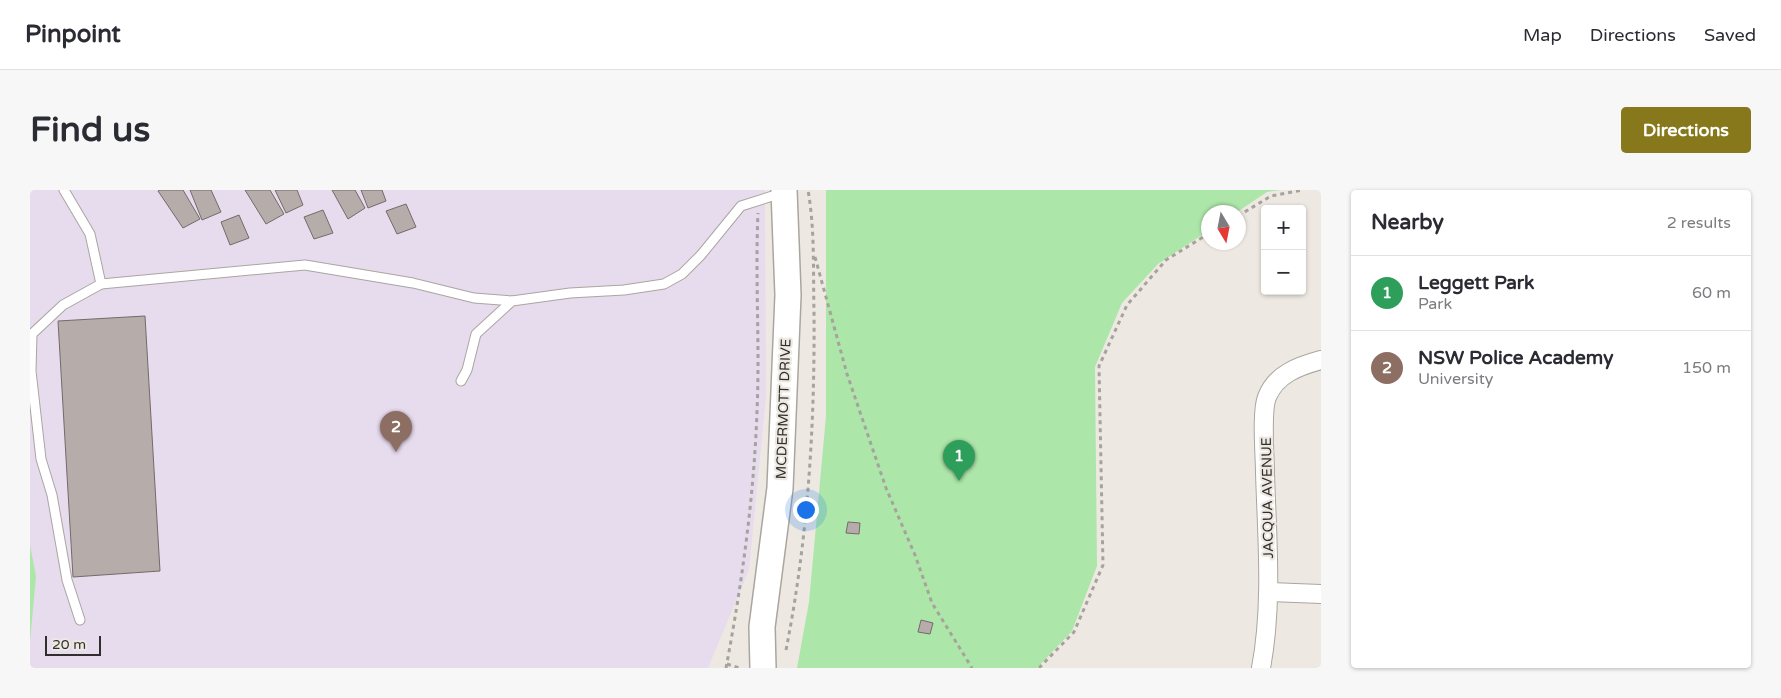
<!DOCTYPE html>
<meta charset="utf-8">
<style>
body{margin:0;font-family:"Varela Round",sans-serif;background:#f7f7f7;color:#2b2b33}
.controls{position:absolute;right:15px;top:15px;display:grid;overflow:hidden;border-radius:5px;box-shadow:0 1px 4px #0004}
.controls button{width:45px;height:45px;display:grid;place-items:center;padding:0;border:0;border-bottom:1px solid #e1e1e2;background:#fff;color:#2b2b33;font:25px sans-serif}
.compass{position:absolute;left:1171px;top:15px;width:45px;height:45px;border-radius:50%;background:#fff;box-shadow:0 1px 4px #0004;rotate:170deg}
.scale{position:absolute;left:15px;bottom:12px;width:56px;box-sizing:border-box;padding-left:5px;border:2px solid #312f2c;border-top:0;font-size:14px;line-height:18px;white-space:nowrap;color:#312f2c;-webkit-text-stroke:4px #ede9e2;paint-order:stroke}
.you{position:absolute;left:775px;top:319px;width:18px;height:18px;margin:-12px;border:4px solid #fff;border-radius:50%;background:#1a73e8;box-shadow:0 0 0 8px #1a73e833}
.badge{display:grid;place-items:center;width:32px;height:32px;border-radius:50%;background:#88781c;color:#fff;font-size:16px;font-weight:700}
.pin{position:absolute;translate:-50% -41px;filter:drop-shadow(0 1px 2px #0008)}
.pin::after{content:'';position:absolute;top:26px;width:18px;height:15px;background:inherit;clip-path:polygon(0 0,100% 0,50% 100%)}
.list{margin:0;padding:0;list-style:none}
h2{display:flex;justify-content:space-between;align-items:center;height:65px;margin:0;padding:0 20px;font-size:21px}
h2 small{font-size:16px;font-weight:400;color:#7c7c81}
.list li{display:grid;grid-template-columns:32px 1fr auto;gap:15px;align-items:center;box-sizing:border-box;height:75px;padding:0 20px;border-top:1px solid #e1e1e2}
.list b{display:block;font-size:19px;white-space:nowrap}
.list p{margin:0;font-size:16px;white-space:nowrap;color:#7c7c81}
.list em{font-size:16px;font-style:normal;color:#7c7c81}
.map{position:relative;flex:none;width:1291px;height:478px;overflow:hidden;border-radius:5px}
header{display:flex;align-items:center;gap:30px;box-sizing:border-box;height:70px;padding:0 25px;background:#fff;border-bottom:1px solid #e1e1e2}
header strong{font-size:24px}
nav{display:flex;gap:28px;margin-inline-start:auto;font-size:18px}
.intro{display:flex;align-items:center;justify-content:space-between;box-sizing:border-box;height:120px;padding:0 30px}
h1{margin:0;font-size:35px}
.button{padding:12px 22px;border-radius:5px;background:#88781c;color:#fff;font-size:18px;font-weight:700}
main{display:flex;gap:30px;padding:0 30px}
aside{flex:1;background:#fff;border-radius:5px;box-shadow:0 1px 4px #0004}
.map>svg:first-child{display:block}
.education{fill:#e7dbee}
.green{fill:#ade6a9}
.building{fill:#b6adab;stroke:#736a69}
.lines{fill:none;stroke-linecap:round;stroke-linejoin:round}
.lane-casing{stroke:#aaa69f;stroke-width:11}
.street-casing{stroke:#aaa69f;stroke-width:20}
.secondary-casing{stroke:#aaa69f;stroke-width:28}
.path{stroke:#a6a29d;stroke-width:3;stroke-dasharray:4 4;stroke-linecap:butt}
.lane{stroke:#fff;stroke-width:9}
.street{stroke:#fff;stroke-width:18}
.secondary{stroke:#fff;stroke-width:25}
.labels{text-anchor:middle;stroke-width:4.5;stroke-linejoin:round;paint-order:stroke}
.street-label{font-size:14px;fill:#312f2c;stroke:#ede9e2}
</style>
<header>
<strong>Pinpoint</strong>
<nav><a>Map</a><a>Directions</a><a>Saved</a></nav>
</header>
<div class="intro"><h1>Find us</h1><a class="button">Directions</a></div>
<main>
<div class="map">
<svg width="1291" height="478" viewBox="0 0 1291 478">
<rect width="100%" height="100%" fill="#ede9e2"/>
<!-- education -->
<path class="education" d="M 0,0 L 735,0 L 736,206 L 719,380 L 678,478 L 0,478 Z"/>
<!-- green -->
<g class="green">
<path d="M 796,0 L 1251,0 L 1237,2 L 1207,22 L 1178,22 L 1178,41 L 1128,74 L 1092,113 L 1065,177 L 1067,376 L 1042,441 L 1007,478 L 767,478 L 779,412 L 796,226 Z"/>
<path d="M 0,355 L 6,386 L 0,451 Z"/>
</g>
<!-- building -->
<g class="building">
<path d="M 130,0 L 153,0 L 170,29 L 153,38 L 128,1 Z"/>
<path d="M 160,0 L 181,0 L 191,22 L 172,30 Z"/>
<path d="M 215,0 L 240,0 L 254,24 L 236,34 Z"/>
<path d="M 245,0 L 267,0 L 273,15 L 256,23 Z"/>
<path d="M 302,0 L 325,0 L 335,18 L 318,29 Z"/>
<path d="M 331,0 L 352,0 L 356,11 L 338,18 Z"/>
<path d="M 376,14 L 386,37 L 367,44 L 356,21 Z"/>
<path d="M 293,20 L 303,43 L 284,49 L 274,27 Z"/>
<path d="M 209,25 L 219,48 L 200,55 L 191,32 Z"/>
<path d="M 115,126 L 130,381 L 43,387 L 28,131 Z"/>
<path d="M 818,332 L 830,333 L 829,344 L 816,343 Z"/>
<path d="M 891,430 L 903,433 L 900,444 L 888,442 Z"/>
</g>
<g class="lines">
<!-- lane casing -->
<g class="lane-casing">
<g id="lane">
<path d="M 34,0 L 60,44 L 71,94 L 33,115 L 2,144 L 1,181 L 11,269 L 22,305 L 37,390 L 50,430"/>
<path d="M 71,94 L 275,75 L 383,93 L 444,108 L 482,111"/>
<path d="M 431,191 L 437,180 L 446,144 L 482,111 L 540,103 L 594,100 L 634,94 L 652,84 L 671,65 L 711,16 L 752,3"/>
</g>
</g>
<!-- street casing -->
<g class="street-casing">
<g id="street">
<path d="M 1239,402 L 1291,404"/>
<path d="M 1231,478 C 1243,414 1237,348 1235,283 C 1235,266 1231,222 1237,207 C 1246,184 1269,176 1291,170"/>
</g>
</g>
<!-- secondary casing -->
<g class="secondary-casing">
<path id="secondary" d="M 733,478 L 732,437 L 750,298 L 758,105 L 754,0"/>
</g>
<!-- path -->
<g class="path">
<path d="M 1208,26 L 1241,6 L 1273,0"/>
<path d="M 785,67 L 817,184 L 856,298 L 885,365 L 902,413 L 942,478"/>
<path d="M 756,460 C 778,349 785,234 784,121 C 783,81 785,40 778,0"/>
<path d="M 697,474 L 709,478"/>
<path d="M 696,478 C 712,393 724,307 727,221 C 730,155 725,89 728,23"/>
<path d="M 1009,478 L 1044,442 L 1073,375 L 1069,176 L 1097,115 L 1136,70 L 1178,44"/>
</g>
<!-- lane -->
<use href="#lane" class="lane"/>
<!-- street -->
<use href="#street" class="street"/>
<!-- secondary -->
<use href="#secondary" class="secondary"/>
</g>
<g class="labels">
<!-- street labels -->
<g class="street-label">
<text transform="translate(753 219) rotate(-88)" y="5">MCDERMOTT DRIVE</text>
<text transform="translate(1237 308) rotate(-91)" y="5">JACQUA AVENUE</text>
</g>
</g>
</svg>
<div class="controls">
<button>+</button>
<button>−</button>
</div>
<svg class="compass" viewBox="-18 -18 36 36"><path d="M0-13l5 13h-10z" fill="#e53935"/><path d="M0 13l5-13h-10z" fill="#7c7c81"/></svg>
<div class="scale">20 m</div>
<div class="you"></div>
<div class="pin badge" style="left:929px;top:291px;background:#2e9e5b">1</div>
<div class="pin badge" style="left:366px;top:262px;background:#8d6e63">2</div>
</div>
<aside>
<h2>Nearby<small>2 results</small></h2>
<ul class="list">
<li><span class="badge" style="background:#2e9e5b">1</span><div><b>Leggett Park</b><p>Park</p></div><em>60 m</em></li>
<li><span class="badge" style="background:#8d6e63">2</span><div><b>NSW Police Academy</b><p>University</p></div><em>150 m</em></li>
</ul>
</aside>
</main>
